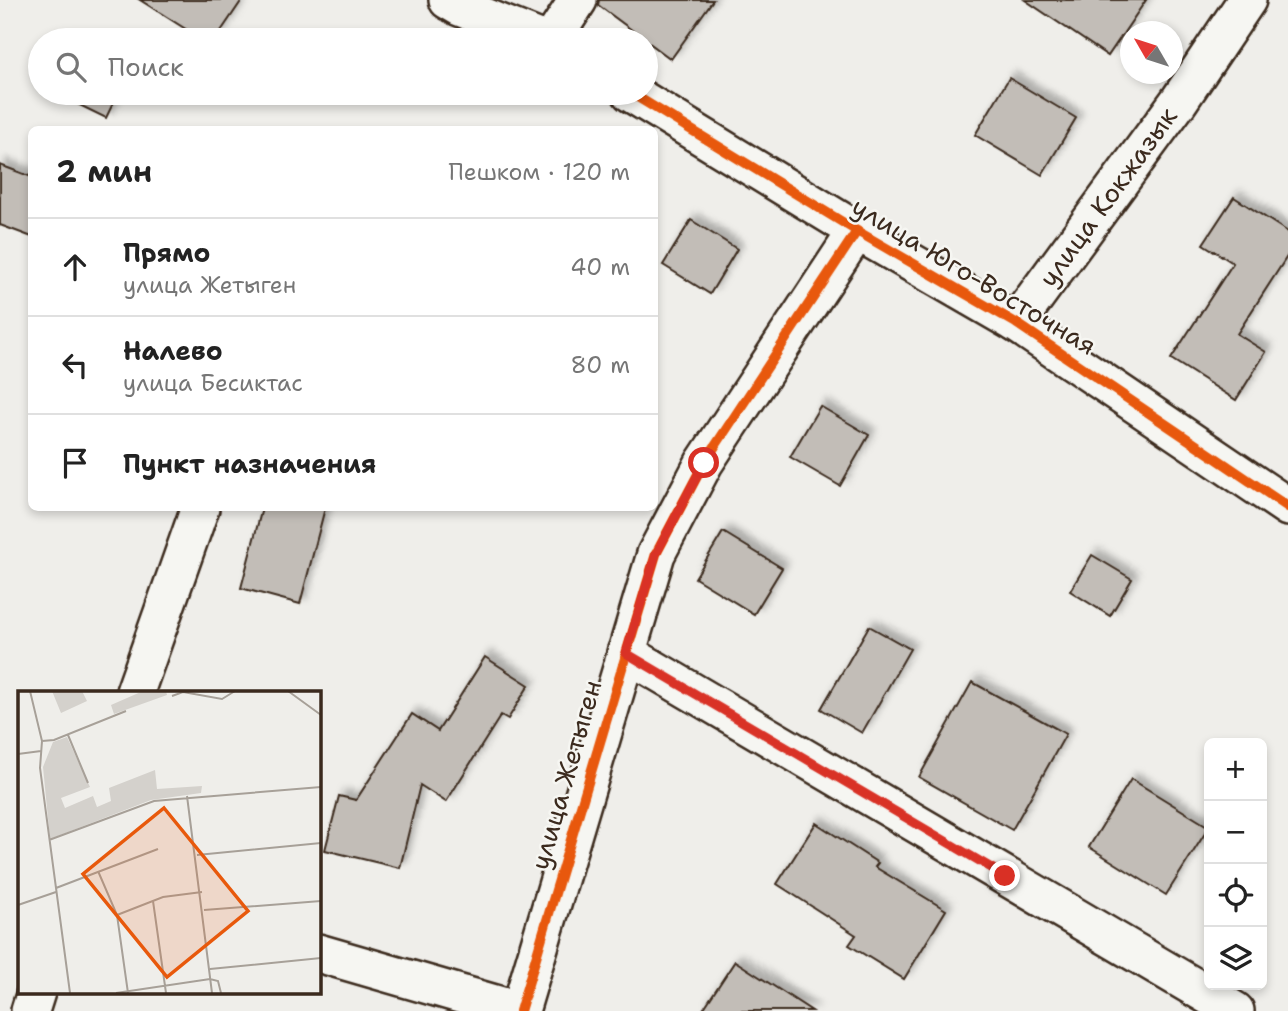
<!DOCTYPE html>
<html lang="ru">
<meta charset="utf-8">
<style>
body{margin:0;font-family:"Shantell Sans",sans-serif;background:#f6f6f6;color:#222}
.controls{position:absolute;right:21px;bottom:21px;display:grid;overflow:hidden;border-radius:10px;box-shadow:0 4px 10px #0003}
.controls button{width:63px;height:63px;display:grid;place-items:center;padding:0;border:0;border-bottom:2px solid #e0e0e0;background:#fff;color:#222;font:35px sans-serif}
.compass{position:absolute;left:1120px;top:21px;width:63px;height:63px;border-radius:50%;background:#fff;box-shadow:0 4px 10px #0003;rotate:309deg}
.stop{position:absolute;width:21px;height:21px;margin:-16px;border:5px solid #d93025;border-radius:50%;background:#fff}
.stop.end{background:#d93025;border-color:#fff;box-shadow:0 2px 7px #0008}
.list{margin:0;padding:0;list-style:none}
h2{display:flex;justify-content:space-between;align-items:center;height:91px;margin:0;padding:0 28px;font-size:30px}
h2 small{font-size:23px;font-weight:400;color:#767676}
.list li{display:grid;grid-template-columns:46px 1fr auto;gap:21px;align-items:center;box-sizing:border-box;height:98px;padding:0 28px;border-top:2px solid #e0e0e0}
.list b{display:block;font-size:26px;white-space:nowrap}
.list p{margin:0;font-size:23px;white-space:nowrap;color:#767676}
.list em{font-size:23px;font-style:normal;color:#767676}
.icon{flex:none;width:38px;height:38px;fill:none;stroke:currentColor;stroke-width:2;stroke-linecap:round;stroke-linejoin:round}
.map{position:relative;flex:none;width:1288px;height:1011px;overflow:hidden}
.search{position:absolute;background:#fff;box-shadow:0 4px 10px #0003;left:28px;top:28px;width:630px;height:77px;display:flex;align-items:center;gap:18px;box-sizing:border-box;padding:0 24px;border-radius:38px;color:#767676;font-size:26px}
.panel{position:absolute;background:#fff;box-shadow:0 4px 10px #0003;left:28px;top:126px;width:630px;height:385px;border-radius:10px}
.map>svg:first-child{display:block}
.building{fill:#c2bdb7;stroke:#3b2a1e;stroke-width:2;filter:url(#shadow)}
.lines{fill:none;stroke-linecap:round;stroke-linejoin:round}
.minor-casing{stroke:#3b2a1e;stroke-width:42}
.minor{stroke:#f6f6f2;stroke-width:37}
.cycleway-casing{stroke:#f6f6f2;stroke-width:15}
.cycleway{stroke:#e8590c;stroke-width:10}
.route{stroke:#d93025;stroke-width:9}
.labels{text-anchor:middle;stroke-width:5;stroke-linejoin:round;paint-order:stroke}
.street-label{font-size:26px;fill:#3b2a1e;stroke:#f6f6f2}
.inset-road{fill:none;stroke:#a7a098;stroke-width:2}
.view{fill:#e8590c;fill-opacity:0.15;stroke:#e8590c;stroke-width:3.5}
.inset-edge{fill:none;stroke:#3b2a1e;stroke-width:3.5}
</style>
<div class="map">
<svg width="1288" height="1011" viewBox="0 0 1288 1011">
<defs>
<filter id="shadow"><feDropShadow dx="6" dy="-6" stdDeviation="3.5" flood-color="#0004"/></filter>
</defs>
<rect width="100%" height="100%" fill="#efeeea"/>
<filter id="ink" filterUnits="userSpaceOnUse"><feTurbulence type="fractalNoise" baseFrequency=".0143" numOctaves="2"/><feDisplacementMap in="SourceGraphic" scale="14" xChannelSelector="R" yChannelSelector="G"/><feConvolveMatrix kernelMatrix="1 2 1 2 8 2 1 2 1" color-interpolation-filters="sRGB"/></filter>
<g filter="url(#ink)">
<!-- building -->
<g class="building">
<path d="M 140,0 L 242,0 L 215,40 L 203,40 Z"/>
<path d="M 599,0 L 713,0 L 671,59 L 598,5 Z"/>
<path d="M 1025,0 L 1146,0 L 1108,56 Z"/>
<path d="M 1009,78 L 1076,118 L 1042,175 L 975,135 Z"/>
<path d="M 55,93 L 118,93 L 106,118 Z"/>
<path d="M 0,165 L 32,177 L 32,237 L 0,225 Z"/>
<path d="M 1234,197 L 1288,232 L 1288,255 L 1237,334 L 1266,352 L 1236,400 L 1171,359 L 1233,263 L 1203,244 Z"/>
<path d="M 691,220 L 737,249 L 710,294 L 663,265 Z"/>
<path d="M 820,406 L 869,435 L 840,486 L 790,457 Z"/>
<path d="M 262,508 L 325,508 L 300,604 L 241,588 Z"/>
<path d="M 723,532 L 782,568 L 754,614 L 695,578 Z"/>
<path d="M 1092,555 L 1132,579 L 1110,616 L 1070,591 Z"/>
<path d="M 869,626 L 910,649 L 862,733 L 821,709 Z"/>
<path d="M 485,657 L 529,685 L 508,719 L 501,715 L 446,802 L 420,785 L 400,868 L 325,850 L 339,796 L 356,800 L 412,714 L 438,731 Z"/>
<path d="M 972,682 L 1066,734 L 1012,830 L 919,777 Z"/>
<path d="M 1131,779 L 1209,827 L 1166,895 L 1089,847 Z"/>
<path d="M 816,823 L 878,863 L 875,867 L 946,910 L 904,979 L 849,945 L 856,935 L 777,884 Z"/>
<path d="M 735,961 L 812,1011 L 702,1011 Z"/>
</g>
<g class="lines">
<!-- minor casing -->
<g class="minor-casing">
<g id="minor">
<path d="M 448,0 L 460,7 L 542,40"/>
<path d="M 552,40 L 578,0"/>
<path d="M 631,93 L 857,231 L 1016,323 L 1288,507"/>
<path d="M 1016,323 L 1179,101 L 1247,0"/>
<path d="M 626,653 L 1235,1011"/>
<path d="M 135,692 L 200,508"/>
<path d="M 318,953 L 519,1011"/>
<path d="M 30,1011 L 36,992"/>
<path d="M 520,1011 L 656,554 L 704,463 L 857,231"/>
</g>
</g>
<!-- minor -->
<use href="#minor" class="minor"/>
<!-- cycleway casing -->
<g class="cycleway-casing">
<g id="cycleway">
<path d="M 631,93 L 857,231 L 1016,323 L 1288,507"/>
<path d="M 520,1011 L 656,554 L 704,463 L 857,231"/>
</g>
</g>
<!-- cycleway -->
<use href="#cycleway" class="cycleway"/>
</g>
</g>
<g class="lines" filter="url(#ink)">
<!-- route -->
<path class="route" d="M 704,463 L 656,554 L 626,653 L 1005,876"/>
</g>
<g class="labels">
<!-- street labels -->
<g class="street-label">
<text transform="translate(1108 197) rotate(-54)" y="9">улица Кокжазык</text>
<text transform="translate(974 276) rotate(31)" y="9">улица Юго-Восточная</text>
<text transform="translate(566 775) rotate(-74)" y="9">улица Жетыген</text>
</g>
</g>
<!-- overview -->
<g transform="translate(18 691)">
<rect width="303" height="303" fill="#efeeea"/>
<path d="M 34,0 L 64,0 L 69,10 L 43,22 ZM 125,0 L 148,0 L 149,4 L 96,23 L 93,14 ZM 49,46 L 72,96 L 43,107 L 47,117 L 75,105 L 79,116 L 93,110 L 91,97 L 137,79 L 139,98 L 184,95 L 183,102 L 133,109 L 32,148 L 25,76 L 35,51 Z" fill="#d4d1cc"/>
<path class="inset-road" d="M 12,0 L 24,50 L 22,77 L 52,302M 270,0 L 303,24M 154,5 L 165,1 L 204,8 L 217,0M 50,44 L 70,92M 24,50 L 36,49 L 108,20M 0,63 L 23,60M 169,105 L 194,302M 31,149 L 136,110 L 303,96M 179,164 L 303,152M 80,180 L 99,224 L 110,302M 38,197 L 140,158M 135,210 L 148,302M 0,214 L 38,201M 186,219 L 303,210M 99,224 L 145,206 L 184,201M 192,278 L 303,267M 98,302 L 192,288 L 200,290 L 203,302"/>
<path class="view" d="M 146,117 L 230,220 L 149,286 L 65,183 Z"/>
<rect width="303" height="303" class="inset-edge"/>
</g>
</svg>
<div class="controls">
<button>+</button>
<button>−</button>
<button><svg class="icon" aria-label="locate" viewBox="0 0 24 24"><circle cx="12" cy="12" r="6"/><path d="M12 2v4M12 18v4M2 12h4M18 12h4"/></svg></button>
<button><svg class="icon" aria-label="layers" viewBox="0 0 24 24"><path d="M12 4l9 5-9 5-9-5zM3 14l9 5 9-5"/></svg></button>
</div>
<svg class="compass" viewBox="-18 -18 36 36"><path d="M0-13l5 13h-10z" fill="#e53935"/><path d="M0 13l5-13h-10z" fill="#767676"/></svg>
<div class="stop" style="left:704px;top:463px"></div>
<div class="stop end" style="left:1005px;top:876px"></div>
<div class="search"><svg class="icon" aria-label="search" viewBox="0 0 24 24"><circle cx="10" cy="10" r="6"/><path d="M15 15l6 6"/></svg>Поиск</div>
<section class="panel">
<h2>2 мин<small>Пешком · 120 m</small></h2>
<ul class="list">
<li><svg class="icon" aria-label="ahead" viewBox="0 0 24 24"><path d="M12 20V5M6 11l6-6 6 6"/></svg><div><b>Прямо</b><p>улица Жетыген</p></div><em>40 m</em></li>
<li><svg class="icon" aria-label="left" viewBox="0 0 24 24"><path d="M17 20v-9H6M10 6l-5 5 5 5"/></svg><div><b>Налево</b><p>улица Бесиктас</p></div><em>80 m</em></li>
<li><svg class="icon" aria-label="arrive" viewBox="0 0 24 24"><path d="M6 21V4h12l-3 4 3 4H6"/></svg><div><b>Пункт назначения</b></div></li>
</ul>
</section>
</div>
